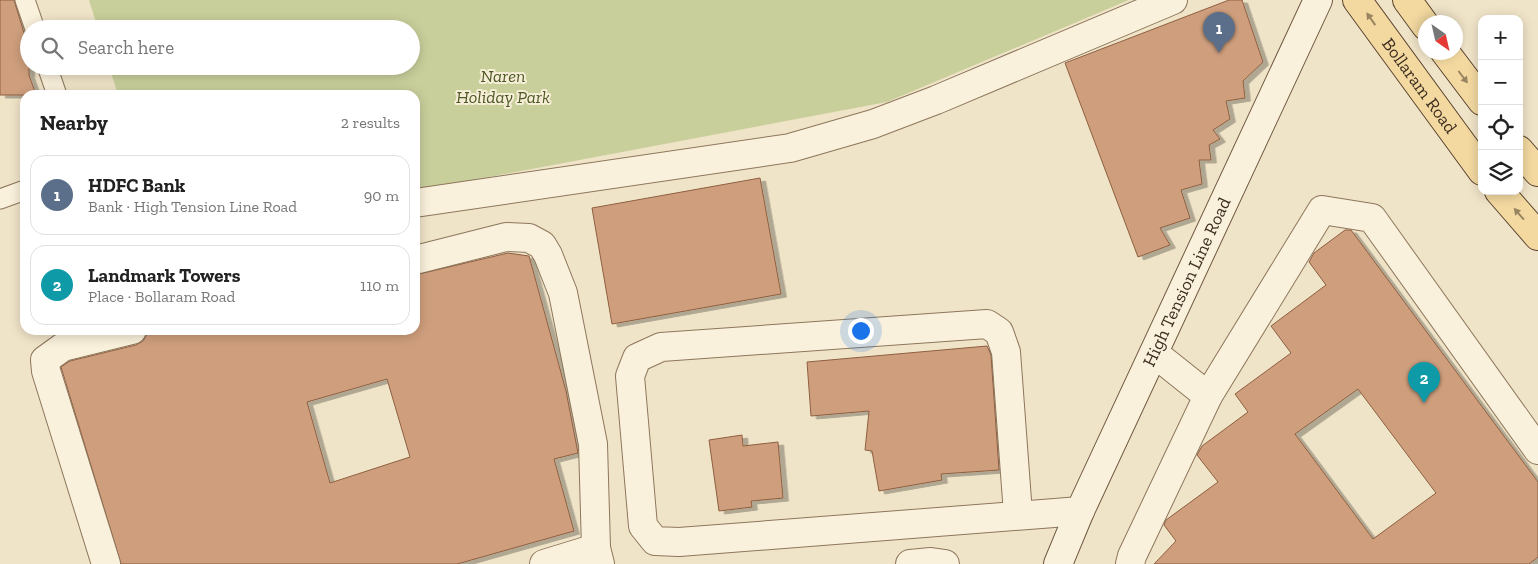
<!DOCTYPE html>
<meta charset="utf-8">
<style>
body{margin:0;font-family:"Zilla Slab",serif;background:#f2f2f2;color:#222}
.controls{position:absolute;right:15px;top:15px;display:grid;overflow:hidden;border-radius:10px;box-shadow:0 2px 12px #0003}
.controls button{width:45px;height:45px;display:grid;place-items:center;padding:0;border:0;border-bottom:1px solid #e0e0e0;background:#fff;color:#222;font:25px sans-serif}
.compass{position:absolute;left:1418px;top:15px;width:45px;height:45px;border-radius:50%;background:#fff;box-shadow:0 2px 12px #0003;rotate:146deg}
.you{position:absolute;left:860px;top:330px;width:18px;height:18px;margin:-12px;border:4px solid #fff;border-radius:50%;background:#1a73e8;box-shadow:0 0 0 8px #1a73e833}
.badge{display:grid;place-items:center;width:32px;height:32px;border-radius:50%;background:#9e2a2b;color:#fff;font-size:16px;font-weight:700}
.pin{position:absolute;translate:-50% -41px;filter:drop-shadow(0 1px 2px #0008)}
.pin::after{content:'';position:absolute;top:26px;width:18px;height:15px;background:inherit;clip-path:polygon(0 0,100% 0,50% 100%)}
.list{margin:0;padding:0;list-style:none}
h2{display:flex;justify-content:space-between;align-items:center;height:65px;margin:0;padding:0 20px;font-size:21px}
h2 small{font-size:16px;font-weight:400;color:#767676}
.list li{display:grid;grid-template-columns:32px 1fr auto;gap:15px;align-items:center;box-sizing:border-box;height:80px;margin:0 10px 10px;padding:0 10px;border:1px solid #e0e0e0;border-radius:15px}
.list b{display:block;font-size:19px;white-space:nowrap}
.list p{margin:0;font-size:16px;white-space:nowrap;color:#767676}
.list em{font-size:16px;font-style:normal;color:#767676}
.icon{flex:none;width:28px;height:28px;fill:none;stroke:currentColor;stroke-width:2;stroke-linecap:round;stroke-linejoin:round}
.map{position:relative;flex:none;width:1538px;height:564px;overflow:hidden}
.search{position:absolute;background:#fff;box-shadow:0 2px 12px #0003;left:20px;top:20px;width:400px;height:55px;display:flex;align-items:center;gap:12px;box-sizing:border-box;padding:0 18px;border-radius:28px;color:#767676;font-size:19px}
.panel{position:absolute;background:#fff;box-shadow:0 2px 12px #0003;left:20px;top:90px;width:400px;height:245px;border-radius:15px}
.map>svg:first-child{display:block}
.green{fill:#c9cf9b}
.building{fill:#cf9f7d;stroke:#8d5f41;fill-rule:evenodd;filter:url(#shadow)}
.lines{fill:none;stroke-linecap:round;stroke-linejoin:round}
.lane-casing{stroke:#8d765c;stroke-width:21}
.street-casing{stroke:#8d765c;stroke-width:30}
.secondary-casing{stroke:#6f573f;stroke-width:30}
.primary-casing{stroke:#5b4430;stroke-width:30}
.lane{stroke:#faf1dc;stroke-width:19}
.street{stroke:#faf1dc;stroke-width:28}
.secondary{stroke:#faf1dc;stroke-width:28}
.primary{stroke:#f3d9a0;stroke-width:28}
.oneway{fill:#988460}
.labels{text-anchor:middle;stroke-width:4;stroke-linejoin:round;paint-order:stroke}
.park-label{font-size:18px;font-style:italic;fill:#4d5a26;stroke:#f7eed8}
.street-label{font-size:18px;fill:#3d2e20;stroke:#f7eed8}
</style>
<div class="map">
<svg width="1538" height="564" viewBox="0 0 1538 564">
<defs>
<filter id="shadow"><feDropShadow dx="5.5" dy="3" stdDeviation="0" flood-color="#0004"/></filter>
</defs>
<rect width="100%" height="100%" fill="#f0e4c8"/>
<!-- green -->
<path class="green" d="M 89,0 L 1129,0 L 887,102 L 415,191 L 415,95 L 118,95 L 109,66 L 411,66 L 411,29 L 98,29 Z"/>
<!-- building -->
<g class="building">
<path d="M 0,0 L 14,0 L 24,33 L 29,38 L 29,75 L 36,95 L 0,95 Z"/>
<path d="M 1229,0 L 1242,0 L 1263,62 L 1243,81 L 1245,98 L 1226,101 L 1230,119 L 1213,130 L 1220,139 L 1209,145 L 1211,160 L 1199,160 L 1202,184 L 1181,190 L 1190,218 L 1160,228 L 1170,245 L 1138,257 L 1065,63 Z"/>
<path d="M 760,178 L 781,294 L 612,324 L 592,208 Z"/>
<path d="M 1345,230 L 1351,230 L 1538,482 L 1538,557 L 1529,564 L 1154,564 L 1176,541 L 1164,525 L 1166,520 L 1218,482 L 1197,455 L 1202,446 L 1248,412 L 1235,394 L 1291,353 L 1271,326 L 1326,285 L 1309,262 L 1314,253 ZM 1358,389 L 1436,493 L 1373,539 L 1295,434 Z"/>
<path d="M 508,253 L 529,256 L 566,391 L 578,453 L 554,459 L 574,531 L 457,564 L 121,564 L 61,367 L 70,361 L 136,345 L 143,341 L 147,334 L 160,330 L 415,330 L 415,275 ZM 387,379 L 410,457 L 330,483 L 307,402 Z"/>
<path d="M 987,346 L 991,355 L 999,470 L 941,474 L 942,480 L 879,491 L 872,451 L 865,450 L 869,411 L 811,416 L 807,362 Z"/>
<path d="M 742,435 L 743,446 L 778,442 L 783,498 L 751,501 L 752,507 L 719,511 L 709,440 Z"/>
</g>
<g class="lines">
<!-- lane casing -->
<g class="lane-casing">
<g id="lane">
<path d="M 25,0 L 35,29"/>
<path d="M 47,66 L 57,95"/>
<path d="M 0,199 L 25,190"/>
</g>
</g>
<!-- street casing -->
<g class="street-casing">
<g id="street">
<path d="M 415,203 L 790,148 L 873,124 L 936,100 L 1173,0"/>
<path d="M 415,260 L 506,237 L 529,238 L 542,245 L 548,255 L 563,293 L 593,444 L 596,548 L 600,564"/>
<path d="M 1154,353 L 1208,396"/>
<path d="M 1018,514 L 1006,352 L 999,332 L 987,324 L 661,347 L 637,358 L 630,376 L 643,526 L 655,541 L 679,542 L 1080,511"/>
<path d="M 106,564 L 46,371 L 45,360 L 63,347 L 132,330"/>
<path d="M 544,564 L 596,548"/>
<path d="M 910,564 L 931,562 L 945,564"/>
<path d="M 1130,564 L 1132,556 L 1208,396 L 1322,210 L 1372,218 L 1538,450"/>
</g>
</g>
<!-- secondary casing -->
<g class="secondary-casing">
<g id="secondary">
<path id="s1" d="M 1058,564 L 1080,511 L 1318,0"/>
</g>
</g>
<!-- primary casing -->
<g class="primary-casing">
<g id="primary">
<path id="s2" d="M 1357,0 L 1482,171"/>
<path d="M 1407,0 L 1426,26"/>
<path d="M 1445,52 L 1482,101"/>
<path d="M 1519,150 L 1538,172"/>
<path d="M 1499,191 L 1538,236"/>
</g>
</g>
<!-- lane -->
<use href="#lane" class="lane"/>
<!-- street -->
<use href="#street" class="street"/>
<!-- secondary -->
<use href="#secondary" class="secondary"/>
<!-- primary -->
<use href="#primary" class="primary"/>
</g>
<!-- one-way arrows -->
<defs><path id="oneway-solid" d="M-6-.8H1V-3.2L6.5 0L1 3.2V.8H-6Z" transform="scale(1.25)"/></defs>
<g class="oneway">
<use href="#oneway-solid" transform="translate(1371 19) rotate(-125)"/>
<use href="#oneway-solid" transform="translate(1463 77) rotate(53)"/>
<use href="#oneway-solid" transform="translate(1519 214) rotate(-131)"/>
</g>
<g class="labels">
<!-- park labels -->
<g class="park-label">
<text x="503" y="82">Naren<tspan x="503" dy="21">Holiday Park</tspan></text>
</g>
<!-- street labels -->
<g class="street-label">
<text dy="6" stroke="none"><textPath href="#s2" startOffset="106">Bollaram Road</textPath></text>
<text dy="6" stroke="none"><textPath href="#s1" startOffset="310">High Tension Line Road</textPath></text>
</g>
</g>
</svg>
<div class="controls">
<button>+</button>
<button>−</button>
<button><svg class="icon" aria-label="locate" viewBox="0 0 24 24"><circle cx="12" cy="12" r="6"/><path d="M12 2v4M12 18v4M2 12h4M18 12h4"/></svg></button>
<button><svg class="icon" aria-label="layers" viewBox="0 0 24 24"><path d="M12 4l9 5-9 5-9-5zM3 14l9 5 9-5"/></svg></button>
</div>
<svg class="compass" viewBox="-18 -18 36 36"><path d="M0-13l5 13h-10z" fill="#e53935"/><path d="M0 13l5-13h-10z" fill="#767676"/></svg>
<div class="you"></div>
<div class="pin badge" style="left:1219px;top:53px;background:#5c6f8a">1</div>
<div class="pin badge" style="left:1424px;top:403px;background:#0f9aa8">2</div>
<div class="search"><svg class="icon" aria-label="search" viewBox="0 0 24 24"><circle cx="10" cy="10" r="6"/><path d="M15 15l6 6"/></svg>Search here</div>
<section class="panel">
<h2>Nearby<small>2 results</small></h2>
<ul class="list">
<li><span class="badge" style="background:#5c6f8a">1</span><div><b>HDFC Bank</b><p>Bank · High Tension Line Road</p></div><em>90 m</em></li>
<li><span class="badge" style="background:#0f9aa8">2</span><div><b>Landmark Towers</b><p>Place · Bollaram Road</p></div><em>110 m</em></li>
</ul>
</section>
</div>
